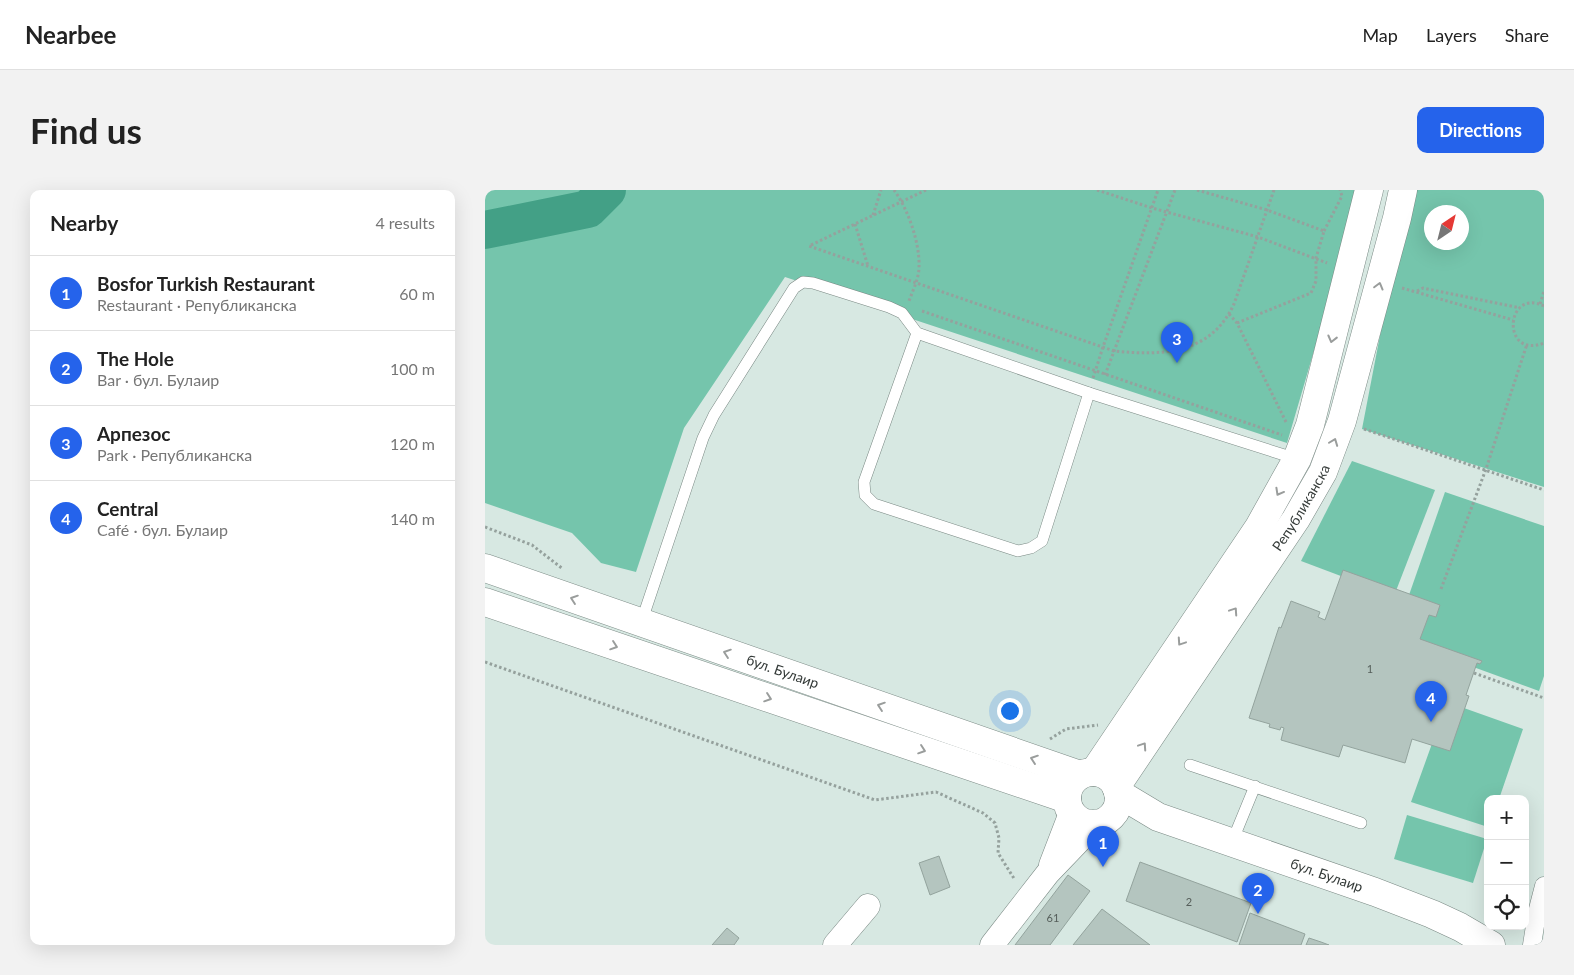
<!DOCTYPE html>
<meta charset="utf-8">
<style>
body{margin:0;font-family:Lato,sans-serif;background:#f2f2f2;color:#222}
.controls{position:absolute;right:15px;bottom:15px;display:grid;overflow:hidden;border-radius:10px;box-shadow:0 5px 20px #0002}
.controls button{width:45px;height:45px;display:grid;place-items:center;padding:0;border:0;border-bottom:1px solid #e0e0e0;background:#fff;color:#222;font:25px sans-serif}
.compass{position:absolute;left:939px;top:15px;width:45px;height:45px;border-radius:50%;background:#fff;box-shadow:0 5px 20px #0002;rotate:35deg}
.you{position:absolute;left:524px;top:520px;width:18px;height:18px;margin:-12px;border:4px solid #fff;border-radius:50%;background:#1a73e8;box-shadow:0 0 0 8px #1a73e833}
.badge{display:grid;place-items:center;width:32px;height:32px;border-radius:50%;background:#2563eb;color:#fff;font-size:16px;font-weight:700}
.pin{position:absolute;translate:-50% -41px;filter:drop-shadow(0 1px 2px #0008)}
.pin::after{content:'';position:absolute;top:26px;width:18px;height:15px;background:inherit;clip-path:polygon(0 0,100% 0,50% 100%)}
.list{margin:0;padding:0;list-style:none}
h2{display:flex;justify-content:space-between;align-items:center;height:65px;margin:0;padding:0 20px;font-size:21px}
h2 small{font-size:16px;font-weight:400;color:#767676}
.list li{display:grid;grid-template-columns:32px 1fr auto;gap:15px;align-items:center;box-sizing:border-box;height:75px;padding:0 20px;border-top:1px solid #e0e0e0}
.list b{display:block;font-size:19px;white-space:nowrap}
.list p{margin:0;font-size:16px;white-space:nowrap;color:#767676}
.list em{font-size:16px;font-style:normal;color:#767676}
.icon{flex:none;width:28px;height:28px;fill:none;stroke:currentColor;stroke-width:2;stroke-linecap:round;stroke-linejoin:round}
.map{position:relative;flex:none;width:1059px;height:755px;overflow:hidden;border-radius:10px}
header{display:flex;align-items:center;gap:30px;box-sizing:border-box;height:70px;padding:0 25px;background:#fff;border-bottom:1px solid #e0e0e0}
header strong{font-size:24px}
nav{display:flex;gap:28px;margin-inline-start:auto;font-size:18px}
.intro{display:flex;align-items:center;justify-content:space-between;box-sizing:border-box;height:120px;padding:0 30px}
h1{margin:0;font-size:35px}
.button{padding:12px 22px;border-radius:10px;background:#2563eb;color:#fff;font-size:18px;font-weight:700}
main{display:flex;gap:30px;padding:0 30px}
aside{flex:1;background:#fff;border-radius:10px;box-shadow:0 5px 20px #0002}
.map>svg:first-child{display:block}
.green{fill:#75c5ac;fill-rule:evenodd}
.lines{fill:none;stroke-linecap:round;stroke-linejoin:round}
.river{stroke:#43a086;stroke-width:38}
.building{fill:#b4c5bf;stroke:#93a39d}
.service-casing{stroke:#7a8984;stroke-width:12}
.pedestrian-casing{stroke:#7a8984;stroke-width:19}
.minor-casing{stroke:#7a8984;stroke-width:25}
.secondary-casing{stroke:#7a8984;stroke-width:29}
.path{stroke:#95a19d;stroke-width:3;stroke-dasharray:2.5 2.5;stroke-linecap:butt}
.service{stroke:#fff;stroke-width:11}
.pedestrian{stroke:#fff;stroke-width:18}
.minor{stroke:#fff;stroke-width:24}
.secondary{stroke:#fff;stroke-width:28}
.oneway{stroke:#9a9d9c}
.labels{text-anchor:middle;stroke-width:5;stroke-linejoin:round;paint-order:stroke}
.number-label{font-size:11px;fill:#555e5a}
.street-label{font-size:14px;fill:#353b39;stroke:#fff}
</style>
<header>
<strong>Nearbee</strong>
<nav><a>Map</a><a>Layers</a><a>Share</a></nav>
</header>
<div class="intro"><h1>Find us</h1><a class="button">Directions</a></div>
<main>
<aside>
<h2>Nearby<small>4 results</small></h2>
<ul class="list">
<li><span class="badge">1</span><div><b>Bosfor Turkish Restaurant</b><p>Restaurant · Републиканска</p></div><em>60 m</em></li>
<li><span class="badge">2</span><div><b>The Hole</b><p>Bar · бул. Булаир</p></div><em>100 m</em></li>
<li><span class="badge">3</span><div><b>Арпезос</b><p>Park · Републиканска</p></div><em>120 m</em></li>
<li><span class="badge">4</span><div><b>Central</b><p>Café · бул. Булаир</p></div><em>140 m</em></li>
</ul>
</aside>
<div class="map">
<svg width="1059" height="755" viewBox="0 0 1059 755">
<rect width="100%" height="100%" fill="#d7e8e2"/>
<!-- green -->
<g class="green">
<path d="M 0,0 L 876,0 L 802,253 L 300,87 L 199,238 L 151,382 L 116,373 L 87,343 L 0,313 Z"/>
<path d="M 923,0 L 1059,0 L 1059,297 L 877,239 ZM 946,22 L 976,22 L 976,52 L 946,52 Z"/>
<path d="M 867,271 L 950,300 L 909,406 L 816,371 Z"/>
<path d="M 960,302 L 1059,336 L 1059,486 L 1054,501 L 909,448 Z"/>
<path d="M 962,512 L 1038,539 L 1014,609 L 1003,609 L 1003,637 L 926,612 Z"/>
<path d="M 922,625 L 1002,649 L 988,693 L 909,669 Z"/>
</g>
<g class="lines">
<!-- river -->
<path class="river" d="M 0,40 L 103,19 L 122,0"/>
</g>
<!-- building -->
<g class="building">
<path d="M 858,380 L 955,415 L 951,427 L 944,425 L 935,449 L 997,471 L 995,474 L 992,473 L 981,505 L 984,506 L 965,561 L 927,549 L 920,573 L 858,555 L 854,567 L 796,550 L 799,538 L 796,537 L 795,540 L 784,537 L 785,534 L 764,528 L 794,437 L 796,438 L 806,411 L 835,422 L 833,427 L 840,430 Z"/>
<path d="M 454,666 L 465,697 L 445,705 L 434,673 Z"/>
<path d="M 655,672 L 766,713 L 752,752 L 641,711 Z"/>
<path d="M 583,685 L 605,701 L 565,755 L 530,755 Z"/>
<path d="M 617,719 L 665,755 L 588,755 Z"/>
<path d="M 765,723 L 820,744 L 816,755 L 754,755 Z"/>
<path d="M 242,738 L 254,748 L 249,755 L 227,755 Z"/>
<path d="M 824,748 L 836,752 L 844,755 L 821,755 Z"/>
</g>
<g class="lines">
<!-- service casing -->
<g class="service-casing">
<g id="service">
<path d="M 432,143 L 379,292 L 380,305 L 389,314 L 533,361 L 546,358 L 557,351 L 604,203"/>
<path d="M 156,433 L 218,248 L 229,225 L 309,98 L 318,92 L 328,93 L 404,117 L 417,123 L 432,143 L 604,203 L 812,269"/>
<path d="M 705,575 L 876,633"/>
<path d="M 747,652 L 770,596"/>
</g>
</g>
<!-- pedestrian casing -->
<g class="pedestrian-casing">
<path id="pedestrian" d="M 1047,755 L 1052,723 L 1059,696"/>
</g>
<!-- minor casing -->
<g class="minor-casing">
<g id="minor">
<path d="M 566,675 L 586,623"/>
<path d="M 350,755 L 383,716"/>
<path d="M 507,755 L 563,683 L 610,634"/>
</g>
</g>
<!-- secondary casing -->
<g class="secondary-casing">
<g id="secondary">
<path id="s1" d="M 0,378 L 595,585"/>
<path d="M 0,412 L 582,609"/>
<path d="M 609,582 L 774,337 L 812,269 L 825,235 L 884,0"/>
<circle cx="608" cy="608" r="26"/>
<path id="s2" d="M 631,597 L 811,329 L 838,282 L 857,231 L 912,28 L 918,0"/>
<path id="s3" d="M 633,603 L 673,627 L 890,702 L 947,724 L 975,737 L 1006,755"/>
</g>
</g>
<!-- path -->
<g class="path">
<path d="M 409,0 C 423,19 435,53 434,77 C 434,88 428,100 424,111"/>
<path d="M 441,0 L 324,56 L 629,161 C 678,166 726,164 749,114 L 789,0"/>
<path d="M 612,0 L 667,18 L 773,47 L 842,73"/>
<path d="M 712,0 L 782,20 L 839,41 L 831,68 L 831,91 L 826,103 L 752,133"/>
<path d="M 388,25 L 396,0"/>
<path d="M 370,34 L 383,76"/>
<path d="M 839,41 L 857,6 L 855,0"/>
<path d="M 917,98 L 1028,130"/>
<path d="M 932,101 L 938,98 L 1035,118"/>
<path d="M 1055,114 L 1059,101"/>
<path d="M 1059,116 C 1020,97 1016,170 1059,153"/>
<path d="M 437,121 L 797,245"/>
<path d="M 744,124 L 752,133 L 801,232"/>
<path d="M 620,185 L 690,0"/>
<path d="M 608,188 L 618,157 L 673,0"/>
<path d="M 879,239 L 1059,300"/>
<path d="M 0,337 L 47,355 L 78,379"/>
<path d="M 956,399 L 1001,279 L 1042,154"/>
<path d="M 0,472 L 390,610 L 451,602 L 498,623 L 510,633 L 514,648 L 513,663 L 530,690"/>
<path d="M 989,483 L 1059,508"/>
<path d="M 565,549 L 581,539 L 613,535"/>
</g>
<!-- service -->
<use href="#service" class="service"/>
<!-- pedestrian -->
<use href="#pedestrian" class="pedestrian"/>
<!-- minor -->
<use href="#minor" class="minor"/>
<!-- secondary -->
<use href="#secondary" class="secondary"/>
</g>
<!-- one-way arrows -->
<defs><path id="oneway-chevron" d="M-2-3.5L2.5 0L-2 3.5" fill="none" stroke-width="1.6" stroke-linecap="round" stroke-linejoin="round" transform="scale(1.25)"/></defs>
<g class="oneway">
<use href="#oneway-chevron" transform="translate(894 96) rotate(-75)"/>
<use href="#oneway-chevron" transform="translate(847 149) rotate(104)"/>
<use href="#oneway-chevron" transform="translate(849 252) rotate(-69)"/>
<use href="#oneway-chevron" transform="translate(794 302) rotate(119)"/>
<use href="#oneway-chevron" transform="translate(89 409) rotate(-161)"/>
<use href="#oneway-chevron" transform="translate(749 421) rotate(-56)"/>
<use href="#oneway-chevron" transform="translate(696 452) rotate(124)"/>
<use href="#oneway-chevron" transform="translate(129 456) rotate(19)"/>
<use href="#oneway-chevron" transform="translate(242 463) rotate(-161)"/>
<use href="#oneway-chevron" transform="translate(283 508) rotate(19)"/>
<use href="#oneway-chevron" transform="translate(396 516) rotate(-161)"/>
<use href="#oneway-chevron" transform="translate(658 556) rotate(-56)"/>
<use href="#oneway-chevron" transform="translate(437 560) rotate(19)"/>
<use href="#oneway-chevron" transform="translate(549 569) rotate(-161)"/>
</g>
<g class="labels">
<!-- number labels -->
<g class="number-label">
<text x="885" y="483">1</text>
<text x="704" y="716">2</text>
<text x="568" y="732">61</text>
</g>
<!-- street labels -->
<g class="street-label">
<text dy="5" stroke="none"><textPath href="#s2" startOffset="335">Републиканска</textPath></text>
<text dy="5" stroke="none"><textPath href="#s1" startOffset="315">бул. Булаир</textPath></text>
<text dy="5" stroke="none"><textPath href="#s3" startOffset="225">бул. Булаир</textPath></text>
</g>
</g>
</svg>
<div class="controls">
<button>+</button>
<button>−</button>
<button><svg class="icon" aria-label="locate" viewBox="0 0 24 24"><circle cx="12" cy="12" r="6"/><path d="M12 2v4M12 18v4M2 12h4M18 12h4"/></svg></button>
</div>
<svg class="compass" viewBox="-18 -18 36 36"><path d="M0-13l5 13h-10z" fill="#e53935"/><path d="M0 13l5-13h-10z" fill="#767676"/></svg>
<div class="you"></div>
<div class="pin badge" style="left:618px;top:677px">1</div>
<div class="pin badge" style="left:773px;top:724px">2</div>
<div class="pin badge" style="left:692px;top:173px">3</div>
<div class="pin badge" style="left:946px;top:532px">4</div>
</div>
</main>
